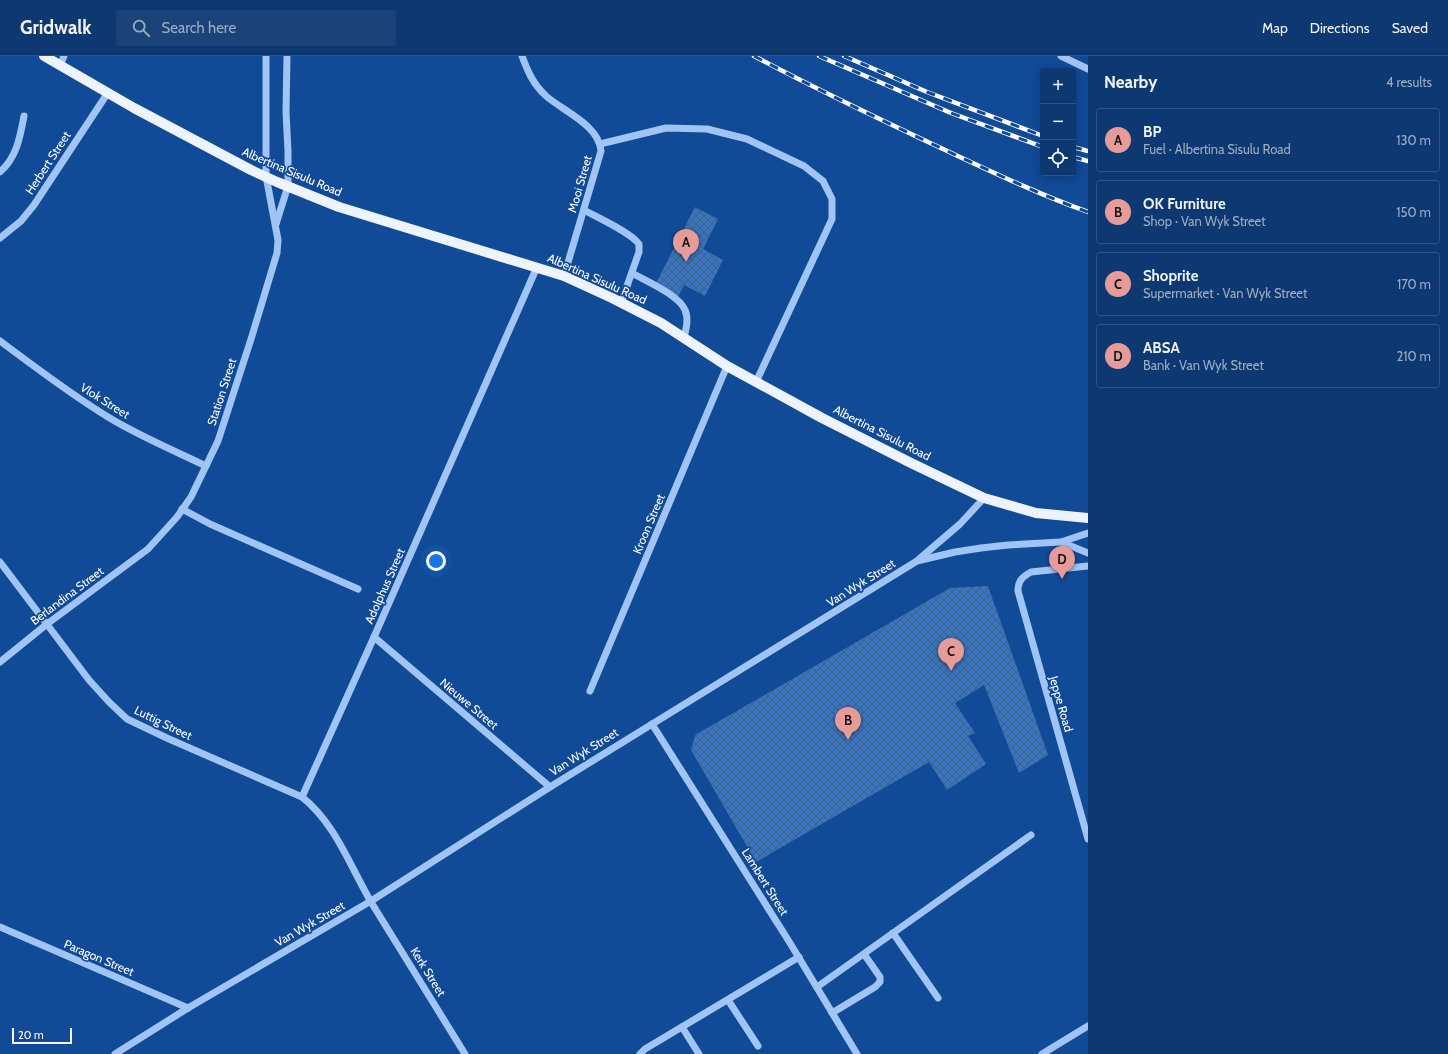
<!DOCTYPE html>
<meta charset="utf-8">
<style>
body{margin:0;font-family:Cabin,sans-serif;background:#1b4379;color:#f1f3f6}
.controls{position:absolute;right:12px;top:12px;display:grid;overflow:hidden;border-radius:4px;box-shadow:0 2px 10px #0003}
.controls button{width:36px;height:36px;display:grid;place-items:center;padding:0;border:0;border-bottom:1px solid #2d5284;background:#0d3871;color:#f1f3f6;font:20px sans-serif}
.scale{position:absolute;left:12px;bottom:10px;width:60px;box-sizing:border-box;padding-left:4px;border:2px solid #fff;border-top:0;font-size:11px;line-height:14px;white-space:nowrap;color:#fff;-webkit-text-stroke:3px #114a97;paint-order:stroke}
.you{position:absolute;left:436px;top:505px;width:14px;height:14px;margin:-10px;border:3px solid #fff;border-radius:50%;background:#1a73e8;box-shadow:0 0 0 6px #1a73e833}
.badge{display:grid;place-items:center;width:26px;height:26px;border-radius:50%;background:#e69b98;color:#111;font-size:13px;font-weight:700}
.pin{position:absolute;translate:-50% -33px;filter:drop-shadow(0 1px 2px #0008)}
.pin::after{content:'';position:absolute;top:21px;width:14px;height:12px;background:inherit;clip-path:polygon(0 0,100% 0,50% 100%)}
.list{margin:0;padding:0;list-style:none}
h2{display:flex;justify-content:space-between;align-items:center;height:52px;margin:0;padding:0 16px;font-size:17px}
h2 small{font-size:13px;font-weight:400;color:#9aacc3}
.list li{display:grid;grid-template-columns:26px 1fr auto;gap:12px;align-items:center;box-sizing:border-box;height:64px;margin:0 8px 8px;padding:0 8px;border:1px solid #2d5284;border-radius:4px}
.list b{display:block;font-size:15px;white-space:nowrap}
.list p{margin:0;font-size:13px;white-space:nowrap;color:#9aacc3}
.list em{font-size:13px;font-style:normal;color:#9aacc3}
.icon{flex:none;width:22px;height:22px;fill:none;stroke:currentColor;stroke-width:2;stroke-linecap:round;stroke-linejoin:round}
.map{position:relative;flex:none;width:1088px;height:998px;overflow:hidden}
header{display:flex;align-items:center;gap:24px;box-sizing:border-box;height:56px;padding:0 20px;background:#0d3871;border-bottom:1px solid #2d5284}
header strong{font-size:19px}
nav{display:flex;gap:22px;margin-inline-start:auto;font-size:14px}
.search{width:280px;height:36px;background:#1b4379;display:flex;align-items:center;gap:10px;box-sizing:border-box;padding:0 14px;border-radius:4px;color:#9aacc3;font-size:15px}
main{display:flex}
aside{flex:1;background:#0d3871}
.map>svg:first-child{display:block}
.building{fill:url(#building-cross-hatch)}
.lines{fill:none;stroke-linecap:round;stroke-linejoin:round}
.minor{stroke:#a0c5f4;stroke-width:7}
.major{stroke:#edf4ff;stroke-width:10}
.rail-casing{stroke:#fff;stroke-width:4.5}
.rail{stroke:#114a97;stroke-width:3;stroke-dasharray:9;stroke-linecap:butt}
.labels{text-anchor:middle;stroke-width:3.5;stroke-linejoin:round;paint-order:stroke}
.street-label{font-size:12px;fill:#fff;stroke:#114a97}
</style>
<header>
<strong>Gridwalk</strong>
<div class="search"><svg class="icon" aria-label="search" viewBox="0 0 24 24"><circle cx="10" cy="10" r="6"/><path d="M15 15l6 6"/></svg>Search here</div>
<nav><a>Map</a><a>Directions</a><a>Saved</a></nav>
</header>
<main>
<div class="map">
<svg width="1088" height="998" viewBox="0 0 1088 998">
<defs>
<pattern id="building-cross-hatch" width="8" height="8" patternUnits="userSpaceOnUse"><rect width="8" height="8" fill="#3974bf"/><path d="M0 0l8 8M0 8l8-8" fill="none" stroke="#426086"/></pattern>
</defs>
<rect width="100%" height="100%" fill="#114a97"/>
<!-- building -->
<g class="building">
<path d="M 695,151 L 718,163 L 703,193 L 723,204 L 705,240 L 684,229 L 678,241 L 655,229 Z"/>
<path d="M 988,530 L 1048,699 L 1019,717 L 984,629 L 955,647 L 975,677 L 968,680 L 986,708 L 947,734 L 929,706 L 756,806 L 691,694 L 695,679 L 950,532 Z"/>
</g>
<g class="lines">
<!-- minor -->
<g class="minor">
<path d="M 522,0 C 528,16 533,28 546,40 C 563,55 599,69 601,95 L 564,220"/>
<path d="M 1061,0 L 1088,13"/>
<path d="M 60,10 L 64,0"/>
<path d="M 600,88 L 666,72 L 707,73 L 747,83 L 804,110 L 823,125 L 832,143 L 832,163 L 756,326"/>
<path d="M 0,116 C 17,101 20,81 24,60"/>
<path d="M 584,154 C 598,162 630,176 639,188 L 639,196 L 621,247"/>
<path d="M 276,168 L 288,130 L 288,95 L 286,56 L 287,0"/>
<path d="M 0,182 L 21,165 L 34,149 L 107,38"/>
<path d="M 632,217 C 646,225 679,239 685,254 C 689,263 686,273 684,282"/>
<path d="M 0,285 C 35,311 70,338 108,361 C 139,380 173,394 206,410"/>
<path d="M 182,453 L 210,468 L 358,533"/>
<path d="M 1061,486 L 1088,497"/>
<path d="M 918,504 L 960,468 L 984,442"/>
<path d="M 0,506 L 89,624 L 109,646 L 127,663 L 169,683 L 302,741 C 335,767 350,810 371,846 C 402,897 434,947 465,998"/>
<path d="M 1088,510 L 1031,516 C 1022,521 1018,525 1018,535 L 1088,783"/>
<path d="M 374,581 L 550,731"/>
<path d="M 0,606 L 47,568 L 148,493 L 177,461 L 191,441 L 218,385 L 252,280 L 277,197 L 278,184 L 266,120 L 266,0"/>
<path d="M 590,635 L 727,310"/>
<path d="M 652,668 L 790,887 L 857,998"/>
<path d="M 302,741 L 374,581 L 537,211"/>
<path d="M 0,871 L 188,952"/>
<path d="M 893,877 L 938,942"/>
<path d="M 817,931 L 1031,779"/>
<path d="M 728,944 L 758,990"/>
<path d="M 832,957 L 875,931 L 880,926 L 880,921 L 864,898"/>
<path d="M 682,971 L 699,998"/>
<path d="M 115,998 L 188,952 L 371,845 L 550,731 L 917,505 L 955,496 L 981,492 L 1008,489 L 1061,486 L 1088,477"/>
<path d="M 640,998 L 645,993 L 799,901"/>
<path d="M 1042,998 L 1088,970"/>
</g>
<!-- major -->
<path class="major" d="M 44,0 L 134,52 L 251,114 L 277,126 L 339,151 L 564,220 L 612,242 L 661,267 L 727,310 L 822,362 L 911,407 L 984,442 L 1036,457 L 1088,462"/>
<!-- rail casing -->
<g class="rail-casing">
<g id="rail">
<path d="M 754,0 C 816,33 879,63 943,93 C 990,115 1038,138 1088,156"/>
<path d="M 819,0 L 951,57 L 1043,91"/>
<path d="M 844,0 L 927,36 L 1043,80"/>
<path d="M 1073,91 L 1088,95"/>
<path d="M 1073,101 L 1088,105"/>
</g>
</g>
<!-- rail -->
<use href="#rail" class="rail"/>
</g>
<g class="labels">
<!-- street labels -->
<g class="street-label">
<text transform="translate(48 107) rotate(-57)" y="4">Herbert Street</text>
<text transform="translate(292 116) rotate(23)" y="4">Albertina Sisulu Road</text>
<text transform="translate(580 128) rotate(-74)" y="4">Mooi Street</text>
<text transform="translate(597 223) rotate(24)" y="4">Albertina Sisulu Road</text>
<text transform="translate(222 336) rotate(-72)" y="4">Station Street</text>
<text transform="translate(105 345) rotate(32)" y="4">Vlok Street</text>
<text transform="translate(882 377) rotate(27)" y="4">Albertina Sisulu Road</text>
<text transform="translate(649 468) rotate(-67)" y="4">Kroon Street</text>
<text transform="translate(861 527) rotate(-32)" y="4">Van Wyk Street</text>
<text transform="translate(385 530) rotate(-66)" y="4">Adolphus Street</text>
<text transform="translate(67 540) rotate(-37)" y="4">Berlandina Street</text>
<text transform="translate(469 648) rotate(40)" y="4">Nieuwe Street</text>
<text transform="translate(1061 648) rotate(74)" y="4">Jeppe Road</text>
<text transform="translate(163 667) rotate(26)" y="4">Luttig Street</text>
<text transform="translate(584 696) rotate(-32)" y="4">Van Wyk Street</text>
<text transform="translate(765 826) rotate(58)" y="4">Lambert Street</text>
<text transform="translate(310 868) rotate(-30)" y="4">Van Wyk Street</text>
<text transform="translate(99 902) rotate(23)" y="4">Paragon Street</text>
<text transform="translate(428 916) rotate(58)" y="4">Kerk Street</text>
</g>
</g>
</svg>
<div class="controls">
<button>+</button>
<button>−</button>
<button><svg class="icon" aria-label="locate" viewBox="0 0 24 24"><circle cx="12" cy="12" r="6"/><path d="M12 2v4M12 18v4M2 12h4M18 12h4"/></svg></button>
</div>
<div class="scale">20 m</div>
<div class="you"></div>
<div class="pin badge" style="left:686px;top:206px">A</div>
<div class="pin badge" style="left:848px;top:684px">B</div>
<div class="pin badge" style="left:951px;top:615px">C</div>
<div class="pin badge" style="left:1062px;top:523px">D</div>
</div>
<aside>
<h2>Nearby<small>4 results</small></h2>
<ul class="list">
<li><span class="badge">A</span><div><b>BP</b><p>Fuel · Albertina Sisulu Road</p></div><em>130 m</em></li>
<li><span class="badge">B</span><div><b>OK Furniture</b><p>Shop · Van Wyk Street</p></div><em>150 m</em></li>
<li><span class="badge">C</span><div><b>Shoprite</b><p>Supermarket · Van Wyk Street</p></div><em>170 m</em></li>
<li><span class="badge">D</span><div><b>ABSA</b><p>Bank · Van Wyk Street</p></div><em>210 m</em></li>
</ul>
</aside>
</main>
